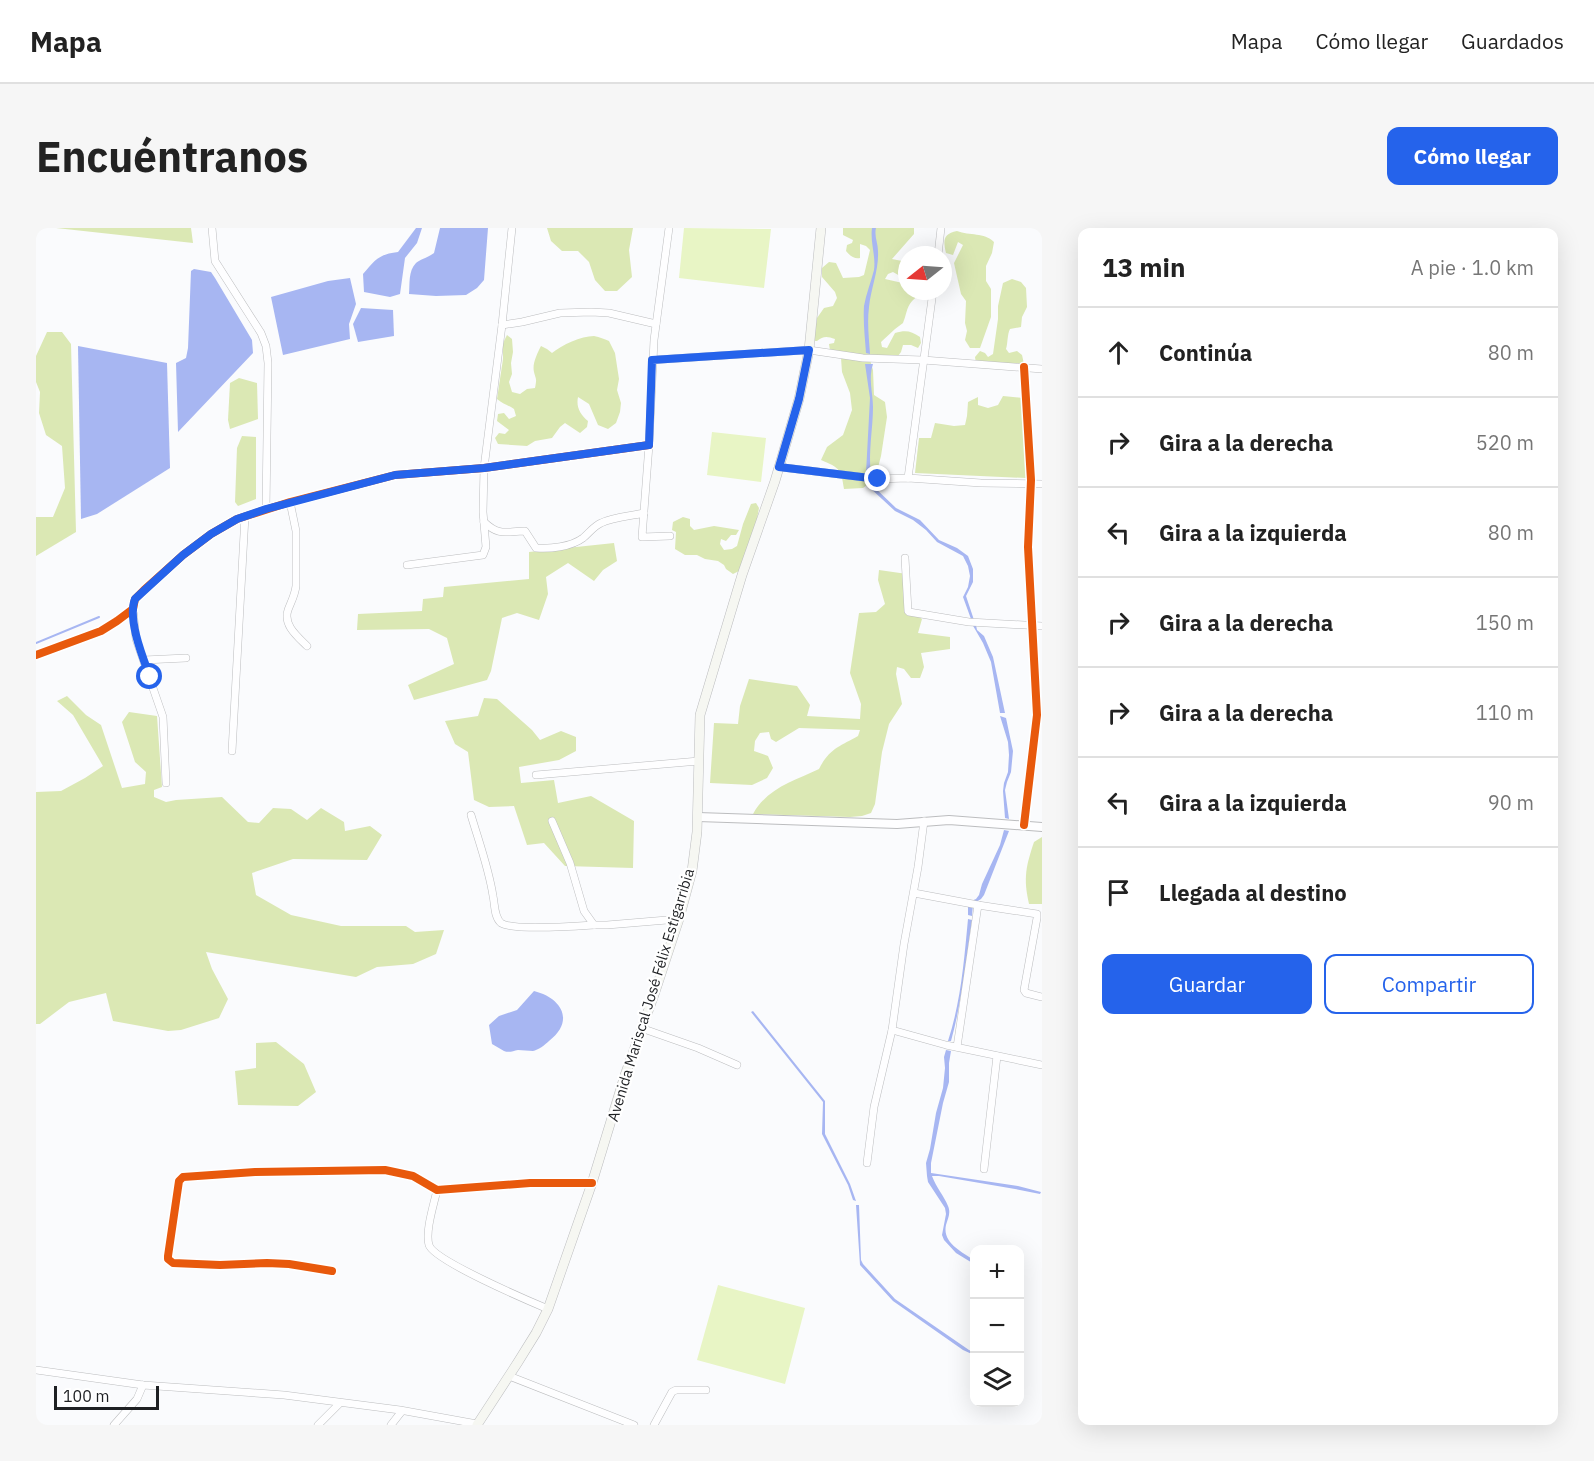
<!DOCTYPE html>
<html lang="es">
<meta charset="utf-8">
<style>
body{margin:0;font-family:"IBM Plex Sans",sans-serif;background:#f6f6f6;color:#222}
.controls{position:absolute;right:18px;bottom:18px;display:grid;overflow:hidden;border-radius:12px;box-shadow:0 6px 24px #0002}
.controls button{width:54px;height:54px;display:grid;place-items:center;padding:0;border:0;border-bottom:2px solid #e0e0e0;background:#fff;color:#222;font:30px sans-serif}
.compass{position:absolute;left:862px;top:18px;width:54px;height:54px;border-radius:50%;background:#fff;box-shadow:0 6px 24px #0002;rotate:253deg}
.scale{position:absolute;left:18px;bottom:15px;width:105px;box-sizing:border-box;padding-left:6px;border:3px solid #1e2023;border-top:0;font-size:16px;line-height:21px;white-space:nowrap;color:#1e2023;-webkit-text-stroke:4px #fff;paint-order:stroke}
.stop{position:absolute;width:18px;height:18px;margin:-14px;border:4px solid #2563eb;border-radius:50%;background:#fff}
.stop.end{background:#2563eb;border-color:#fff;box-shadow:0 2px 6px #0008}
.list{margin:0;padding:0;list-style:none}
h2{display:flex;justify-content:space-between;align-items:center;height:78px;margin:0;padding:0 24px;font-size:26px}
h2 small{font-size:20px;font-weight:400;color:#767676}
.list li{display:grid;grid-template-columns:39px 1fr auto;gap:18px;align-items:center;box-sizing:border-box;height:90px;padding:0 24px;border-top:2px solid #e0e0e0}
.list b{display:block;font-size:22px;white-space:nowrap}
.list em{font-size:20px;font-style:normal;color:#767676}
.actions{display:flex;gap:12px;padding:18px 24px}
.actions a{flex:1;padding:14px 0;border:2px solid #2563eb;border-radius:12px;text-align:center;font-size:21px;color:#2563eb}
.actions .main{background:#2563eb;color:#fff}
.icon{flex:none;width:33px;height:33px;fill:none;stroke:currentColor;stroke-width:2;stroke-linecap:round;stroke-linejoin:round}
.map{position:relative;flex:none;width:1006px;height:1197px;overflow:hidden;border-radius:12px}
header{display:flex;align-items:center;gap:36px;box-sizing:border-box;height:84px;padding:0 30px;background:#fff;border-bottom:2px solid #e0e0e0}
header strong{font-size:28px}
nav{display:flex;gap:33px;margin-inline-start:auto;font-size:21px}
.intro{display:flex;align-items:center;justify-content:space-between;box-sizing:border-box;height:144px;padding:0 36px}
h1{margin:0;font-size:42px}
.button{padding:15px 27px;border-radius:12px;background:#2563eb;color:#fff;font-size:21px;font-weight:700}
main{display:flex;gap:36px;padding:0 36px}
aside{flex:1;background:#fff;border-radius:12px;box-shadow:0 6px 24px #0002}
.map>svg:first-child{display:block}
.green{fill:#e8f5c5}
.forest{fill:#dbe8b4}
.water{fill:#a7b6f2}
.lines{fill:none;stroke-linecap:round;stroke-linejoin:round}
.stream{stroke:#a7b6f2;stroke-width:2}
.minor-casing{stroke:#bcbdbf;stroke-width:8}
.tertiary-casing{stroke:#bcbdbf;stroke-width:10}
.secondary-casing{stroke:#bcbdbf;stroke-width:10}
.minor{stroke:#fefeff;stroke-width:7}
.tertiary{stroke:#fefeff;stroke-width:8}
.secondary{stroke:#f6f7f2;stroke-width:9}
.cycleway-casing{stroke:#fff;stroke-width:11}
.cycleway{stroke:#e8590c;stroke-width:8}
.route{stroke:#2563eb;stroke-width:8}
.labels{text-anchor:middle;stroke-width:4.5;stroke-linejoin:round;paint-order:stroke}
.street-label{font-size:15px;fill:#1e2023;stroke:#fff}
</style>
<header>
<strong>Mapa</strong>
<nav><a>Mapa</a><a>Cómo llegar</a><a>Guardados</a></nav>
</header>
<div class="intro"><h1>Encuéntranos</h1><a class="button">Cómo llegar</a></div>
<main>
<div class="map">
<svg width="1006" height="1197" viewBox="0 0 1006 1197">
<rect width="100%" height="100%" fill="#fafbfd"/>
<!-- green -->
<g class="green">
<path d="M 648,0 L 735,1 L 728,60 L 643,50 Z"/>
<path d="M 676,204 L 730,210 L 725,254 L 671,247 Z"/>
<path d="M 682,1057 L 769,1080 L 749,1156 L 661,1132 Z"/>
</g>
<!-- forest -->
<g class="forest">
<path d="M 20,0 L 155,0 L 157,15 Z"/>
<path d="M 511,0 L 597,0 L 593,22 L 596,49 L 581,63 L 569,63 L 559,52 L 553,34 L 542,23 L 526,23 L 515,13 Z"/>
<path d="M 807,0 L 878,0 L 878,6 L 856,31 L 871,34 L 871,47 L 864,48 L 857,44 L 852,46 L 849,51 L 871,56 L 871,63 L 881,63 L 882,68 C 870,76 872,83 867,95 L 859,101 L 845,114 L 846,119 L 851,120 L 859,105 C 870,102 875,103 884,109 L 885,115 L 882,120 L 875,117 L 867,117 L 865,124 L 859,132 L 794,123 L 793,116 L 798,115 L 799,111 C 791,108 787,108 781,113 L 777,113 L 781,90 L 788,80 L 797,78 L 801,70 L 799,64 L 786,49 L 786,40 L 793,34 L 800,35 L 807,50 L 823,49 L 828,47 L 834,22 L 830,18 L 824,16 L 824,30 C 818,31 814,28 810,23 L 811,17 L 816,15 L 817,12 L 807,7 Z"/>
<path d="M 921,3 C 934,8 948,4 958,14 L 956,25 L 950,38 L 950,53 L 955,61 L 955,89 L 944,120 L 934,120 L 929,112 L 931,103 L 929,95 L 930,73 L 925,66 L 918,35 L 927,17 L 922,14 L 917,27 L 910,25 C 907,12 907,6 921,3 Z"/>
<path d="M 976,51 L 985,54 L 990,60 L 991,79 L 986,89 L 985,99 L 974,101 C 971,107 972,115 970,121 L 973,125 L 981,123 L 986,127 L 988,136 L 985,141 L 940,136 L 939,129 L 944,123 L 949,125 L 952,129 L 957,126 L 962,91 L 962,78 L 967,55 Z"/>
<path d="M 11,104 L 26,104 L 35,116 L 40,304 L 0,328 L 0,289 L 17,289 L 29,260 L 26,218 L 10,207 L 3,185 L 4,164 L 0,154 L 0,128 Z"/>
<path d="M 471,107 L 476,111 L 477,124 L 475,135 L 476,146 L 473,154 L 476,164 L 484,166 L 491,161 L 499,160 C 501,150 500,152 498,144 C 496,136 501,126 505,118 L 511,121 L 516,125 C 526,117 545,108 558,108 C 564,109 568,111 573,113 L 579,125 L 583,151 L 581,162 L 585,175 L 584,184 L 580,195 L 572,201 L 562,197 L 553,176 L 542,169 C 540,179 544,186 552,193 L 551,199 L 544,205 L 529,195 L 524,199 L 516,210 L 499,213 L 491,218 L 462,216 L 459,210 L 463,205 L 469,206 L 473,202 L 461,193 L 462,186 L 468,185 L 473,191 L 480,188 L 478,181 C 472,177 467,176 461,171 L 467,131 L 467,115 Z"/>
<path d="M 805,130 L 834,132 L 837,142 L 838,167 L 849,174 L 851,189 L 845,228 L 839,251 L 827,260 L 808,261 C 805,241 804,240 785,232 L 791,219 L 807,207 L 816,182 L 814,165 L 806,144 Z"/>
<path d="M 203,150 L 221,155 L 222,191 L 194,201 L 192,192 L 194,155 Z"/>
<path d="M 967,168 L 987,170 L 990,250 L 879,245 L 883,210 L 895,210 L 899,195 L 918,198 L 929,197 L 931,188 L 932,174 L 942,169 L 942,177 L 952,180 L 962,177 Z"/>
<path d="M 206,208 L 220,209 L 220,271 L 202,278 L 199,274 L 201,220 Z"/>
<path d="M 720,275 L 723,280 L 718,307 L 703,343 L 697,346 L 690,341 L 688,337 L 682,333 L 669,331 L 661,327 L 649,327 L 639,321 L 640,304 L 636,302 L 637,294 L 647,289 L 654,291 L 654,298 L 658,302 L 678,298 L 703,302 L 700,307 L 695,307 L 690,313 L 685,311 L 684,316 L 688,322 L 696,321 L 701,318 L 707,296 L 715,276 Z"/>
<path d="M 578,315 L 581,333 L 567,342 L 558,353 L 532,335 L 510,349 L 512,366 L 503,392 L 481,385 L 466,390 L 455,443 L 451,452 L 378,472 L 372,457 L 418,436 L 411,410 L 393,401 L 321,402 L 322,386 L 386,383 L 387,371 L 407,369 L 408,359 L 493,351 L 493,324 Z"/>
<path d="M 843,342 L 871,346 L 875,383 L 886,391 L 882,405 L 914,409 L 914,421 L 885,425 L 888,439 L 884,450 L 875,450 L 868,441 L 861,439 L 860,446 L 866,476 L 853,496 L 846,524 L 839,576 L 835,585 L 826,588 L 814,589 L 717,586 C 731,560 758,553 783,541 C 793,521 804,518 822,508 L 824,502 L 763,500 L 740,514 L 735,511 L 733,504 L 724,505 L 719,513 L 718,523 L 732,528 L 737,540 L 731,550 L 716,557 L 674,555 L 678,495 L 702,496 L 704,478 L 713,451 L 761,458 L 774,477 L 771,488 L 824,491 L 825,476 L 814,445 L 823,385 L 840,384 L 849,376 L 842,352 Z"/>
<path d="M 31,468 L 50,487 L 65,497 L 86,560 L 109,556 L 110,544 L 99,534 L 86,494 L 93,484 L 121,488 L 126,559 L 118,562 L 118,569 L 130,574 L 140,572 L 186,569 L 212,594 L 223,595 L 237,580 L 255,581 L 271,592 L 285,580 L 308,594 L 309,603 L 334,598 L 346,607 L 331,632 L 257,631 L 216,645 L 220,667 L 255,687 L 305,698 L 370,698 L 379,704 L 408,702 L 400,726 L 377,736 L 341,739 L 320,749 L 170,724 L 176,741 L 192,771 L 183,790 L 145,802 L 132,803 L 77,793 L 70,765 L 33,774 L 4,796 L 0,796 L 0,564 L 25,563 L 49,550 L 67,538 L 37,487 L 21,473 Z"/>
<path d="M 448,470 L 461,471 L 496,502 L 504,512 L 525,503 L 540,509 L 540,523 L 523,532 L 483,539 L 485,555 L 518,552 L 522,575 L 555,568 L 598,593 L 597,640 L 529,638 L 508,615 L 491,617 L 478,578 L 453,579 L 438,572 L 432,524 L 419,516 L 409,493 L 442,488 Z"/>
<path d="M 1006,609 L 1006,676 L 993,676 C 987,650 990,638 998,614 Z"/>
<path d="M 240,814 L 268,836 L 280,864 L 262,878 L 202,877 L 199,843 L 220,840 L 220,815 Z"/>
</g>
<!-- water -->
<g class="water">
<path d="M 380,0 L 386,0 L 381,15 L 369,30 L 364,66 L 354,69 L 328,64 L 327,46 C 339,32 343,26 362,24 Z"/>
<path d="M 404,0 L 452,0 L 448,52 L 441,60 L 430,67 L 400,68 L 373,66 C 374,56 372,43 380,35 C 383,32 393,29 398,25 Z"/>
<path d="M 836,0 L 840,0 C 838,8 842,15 842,23 C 843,42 835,60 833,79 C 831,95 833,111 834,126 L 830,125 C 829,110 827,94 828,78 C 830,66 835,54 838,42 C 840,28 834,14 836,0 Z"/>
<path d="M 158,41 L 175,44 L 179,50 L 216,112 L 217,125 L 142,204 L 140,135 L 150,130 L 152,120 L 155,43 Z"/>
<path d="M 314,50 L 320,76 L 313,96 L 314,111 L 247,127 L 235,69 L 292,53 Z"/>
<path d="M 325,80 L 357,82 L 358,108 L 322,114 L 317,96 Z"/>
<path d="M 42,118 L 131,135 L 134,240 L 61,286 L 45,291 Z"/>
<path d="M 829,136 L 837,136 C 832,150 837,165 837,179 C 837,201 832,224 835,246 L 830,245 L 834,170 Z"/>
<path d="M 831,254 L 836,255 L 837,258 L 860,280 L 884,292 L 903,312 L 921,320 L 932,328 L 937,341 L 937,354 L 930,368 L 938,392 L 935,391 L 927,369 L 932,359 L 934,348 L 932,338 L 927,328 L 901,314 L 890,302 L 877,292 L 859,283 L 833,259 Z"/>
<path d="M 936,396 L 940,397 L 941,402 L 948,408 L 957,429 L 969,485 L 964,485 L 955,434 L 947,415 Z"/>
<path d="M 964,488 L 970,490 L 977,523 L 975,544 L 971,554 L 969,562 L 973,591 L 969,590 L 967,563 L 968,555 L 972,544 L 973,527 L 972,514 Z"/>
<path d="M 968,602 L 973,603 L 948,667 L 945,671 L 937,676 L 936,688 L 932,687 L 932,679 L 935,673 L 940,671 L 943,667 L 946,656 L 964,617 Z"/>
<path d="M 932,691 L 936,692 C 930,733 926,773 915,813 L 912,813 C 925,773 928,733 932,691 Z"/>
<path d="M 498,763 C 526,770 539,793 513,813 C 509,817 502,822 497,823 C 492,823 487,822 482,822 C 477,823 473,825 468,823 C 464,821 460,818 456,816 L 453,797 L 463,788 L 481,782 Z"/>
<path d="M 717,783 L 789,873 L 789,906 L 814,956 L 820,973 L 817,972 L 812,957 L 786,906 L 787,874 L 715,784 Z"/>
<path d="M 910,822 L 915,823 L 913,835 L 913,854 L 907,875 L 895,935 L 895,945 L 982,958 L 1005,964 L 1004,966 L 979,961 L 903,948 L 896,948 C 900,959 908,968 912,978 C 915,985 912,990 910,997 C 906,1015 926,1024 938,1032 L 938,1036 L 920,1025 L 908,1012 L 906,1007 L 910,986 L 909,980 L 892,954 L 891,948 L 890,935 L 894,921 L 900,885 L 907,860 L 909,840 L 908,829 Z"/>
<path d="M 820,977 L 823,977 L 825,1032 L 827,1036 L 859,1071 L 933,1122 L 938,1124 L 938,1127 L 927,1122 L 857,1073 L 824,1037 Z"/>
</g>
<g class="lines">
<!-- stream -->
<path class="stream" d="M 0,415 L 63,389"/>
<!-- minor casing -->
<g class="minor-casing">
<g id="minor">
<path d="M 176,0 L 179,33 L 225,105 L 230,118 L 232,135 L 230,281"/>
<path d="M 633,0 L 618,112 L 613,217 L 606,309 L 634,308"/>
<path d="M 902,27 L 905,0"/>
<path d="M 466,97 L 486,94 L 524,85 L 555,84 L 573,85 L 620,96"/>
<path d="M 616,132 L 773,122 L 827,130 L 887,132 L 1006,141"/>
<path d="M 988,139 L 995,252 L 992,319 L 1001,487 L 988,597"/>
<path d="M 743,239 L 842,251 L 872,250 L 945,255 L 1006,256"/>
<path d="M 872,250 L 897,63"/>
<path d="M 254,274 L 260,303 L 260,358 C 259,367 255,374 252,382 C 247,397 261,408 271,418"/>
<path d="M 448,294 C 464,309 470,303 489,303 L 500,320 C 514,321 535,319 547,310 C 553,305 558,298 565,295 C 577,289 595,288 608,285"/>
<path d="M 869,330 L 872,383 L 873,384 L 933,394 L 1006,398"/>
<path d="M 371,337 L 447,327 L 450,319 L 447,284 L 448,240 L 466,97 L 476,0"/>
<path d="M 97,381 L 100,411 L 127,489 L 130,555"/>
<path d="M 0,427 L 65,403 L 81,393 L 97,381 L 99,371 L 108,362 L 147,327 L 175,306 L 201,291 L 254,274 L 359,247 L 448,240 L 613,217"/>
<path d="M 108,432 L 150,430"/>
<path d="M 196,523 L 209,288"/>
<path d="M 500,547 L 663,533"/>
<path d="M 435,587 C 443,614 453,641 457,668 C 459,677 458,689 465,695 C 476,703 542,698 558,697"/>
<path d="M 516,593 L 534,635 L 548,683 L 558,697 L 571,697 L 643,691"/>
<path d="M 878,665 L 942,677"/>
<path d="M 605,800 L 662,820 L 701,837"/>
<path d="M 856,802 L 910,817 L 1006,837"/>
<path d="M 921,819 L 942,677 L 1001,686 L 1001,690 L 988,762 L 990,765 L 1006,769"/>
<path d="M 831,935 L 838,879 L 856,802 L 868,716 L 882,639 L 888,593"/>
<path d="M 948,941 L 961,828"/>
<path d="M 401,962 C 398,976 389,1003 393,1017 C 397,1032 493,1073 512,1081"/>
<path d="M 296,1043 L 253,1036 L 231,1035 L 184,1037 L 137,1035 L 132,1031 L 132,1028 L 143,953 L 147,949 L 219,944 L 349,942 L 377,948 L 401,962 L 494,955 L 556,955"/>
<path d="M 0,1142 L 107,1157 L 248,1167 L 364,1182 L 441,1196"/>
<path d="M 473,1148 L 598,1197"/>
<path d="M 78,1197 L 101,1171 L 107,1157"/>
<path d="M 282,1197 L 304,1175"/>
<path d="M 355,1197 L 366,1183"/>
<path d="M 618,1197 L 636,1164 L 640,1162 L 670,1162"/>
</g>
</g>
<!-- tertiary casing -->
<g class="tertiary-casing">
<path id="tertiary" d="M 662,589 L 861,596 L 913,592 L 1006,599"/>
</g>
<!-- secondary casing -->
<g class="secondary-casing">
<path id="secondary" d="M 441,1197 L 482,1134 L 500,1105 L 512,1081 L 556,955 L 589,847 L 619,764 L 643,691 L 656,643 L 661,604 L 664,487 L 706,347 L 739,253 L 763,171 L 773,122 L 785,0"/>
</g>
<!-- minor -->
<use href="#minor" class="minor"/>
<!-- tertiary -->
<use href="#tertiary" class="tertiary"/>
<!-- secondary -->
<use href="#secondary" class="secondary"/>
<!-- cycleway casing -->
<g class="cycleway-casing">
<g id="cycleway">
<path d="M 988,139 L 995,252 L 992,319 L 1001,487 L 988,597"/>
<path d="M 0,427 L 65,403 L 81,393 L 97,381 L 99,371 L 108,362 L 147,327 L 175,306 L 201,291 L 254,274 L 359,247 L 448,240 L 613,217"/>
<path d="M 296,1043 L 253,1036 L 231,1035 L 184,1037 L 137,1035 L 132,1031 L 132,1028 L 143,953 L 147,949 L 219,944 L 349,942 L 377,948 L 401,962 L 494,955 L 556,955"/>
</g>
</g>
<!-- cycleway -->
<use href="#cycleway" class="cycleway"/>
</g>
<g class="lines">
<!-- route -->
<path class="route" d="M 114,449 C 107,430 91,391 99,371 L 147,327 L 175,306 L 201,291 L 230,281 L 359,247 L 448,240 L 613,217 L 616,132 L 773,122 L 763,171 L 743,239 L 842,251"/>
</g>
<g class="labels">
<!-- street labels -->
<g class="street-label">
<text transform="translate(615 767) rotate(-73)" y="5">Avenida Mariscal José Félix Estigarribia</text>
</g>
</g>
</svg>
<div class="controls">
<button>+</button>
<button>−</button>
<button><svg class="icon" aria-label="layers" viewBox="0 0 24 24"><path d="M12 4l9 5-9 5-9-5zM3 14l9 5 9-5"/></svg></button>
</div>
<svg class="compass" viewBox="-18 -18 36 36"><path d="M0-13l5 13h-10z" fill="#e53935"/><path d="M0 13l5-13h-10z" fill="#767676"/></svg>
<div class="scale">100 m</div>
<div class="stop" style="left:114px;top:449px"></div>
<div class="stop end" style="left:842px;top:251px"></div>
</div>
<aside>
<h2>13 min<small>A pie · 1.0 km</small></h2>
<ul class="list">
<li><svg class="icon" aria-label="ahead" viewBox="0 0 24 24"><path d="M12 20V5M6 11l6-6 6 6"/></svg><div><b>Continúa</b></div><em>80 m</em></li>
<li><svg class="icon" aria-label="right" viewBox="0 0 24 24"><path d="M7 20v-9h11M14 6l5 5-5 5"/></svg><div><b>Gira a la derecha</b></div><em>520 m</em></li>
<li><svg class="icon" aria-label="left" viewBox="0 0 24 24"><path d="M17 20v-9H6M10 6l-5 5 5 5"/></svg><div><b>Gira a la izquierda</b></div><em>80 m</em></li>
<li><svg class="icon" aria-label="right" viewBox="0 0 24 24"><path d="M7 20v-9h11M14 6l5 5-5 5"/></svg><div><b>Gira a la derecha</b></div><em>150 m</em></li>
<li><svg class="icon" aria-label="right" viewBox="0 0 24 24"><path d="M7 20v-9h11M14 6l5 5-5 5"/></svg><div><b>Gira a la derecha</b></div><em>110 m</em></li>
<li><svg class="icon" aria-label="left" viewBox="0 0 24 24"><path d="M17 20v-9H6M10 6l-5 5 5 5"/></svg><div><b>Gira a la izquierda</b></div><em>90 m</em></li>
<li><svg class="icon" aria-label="arrive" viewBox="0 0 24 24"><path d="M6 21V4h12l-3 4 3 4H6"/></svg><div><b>Llegada al destino</b></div></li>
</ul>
<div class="actions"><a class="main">Guardar</a><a>Compartir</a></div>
</aside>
</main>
